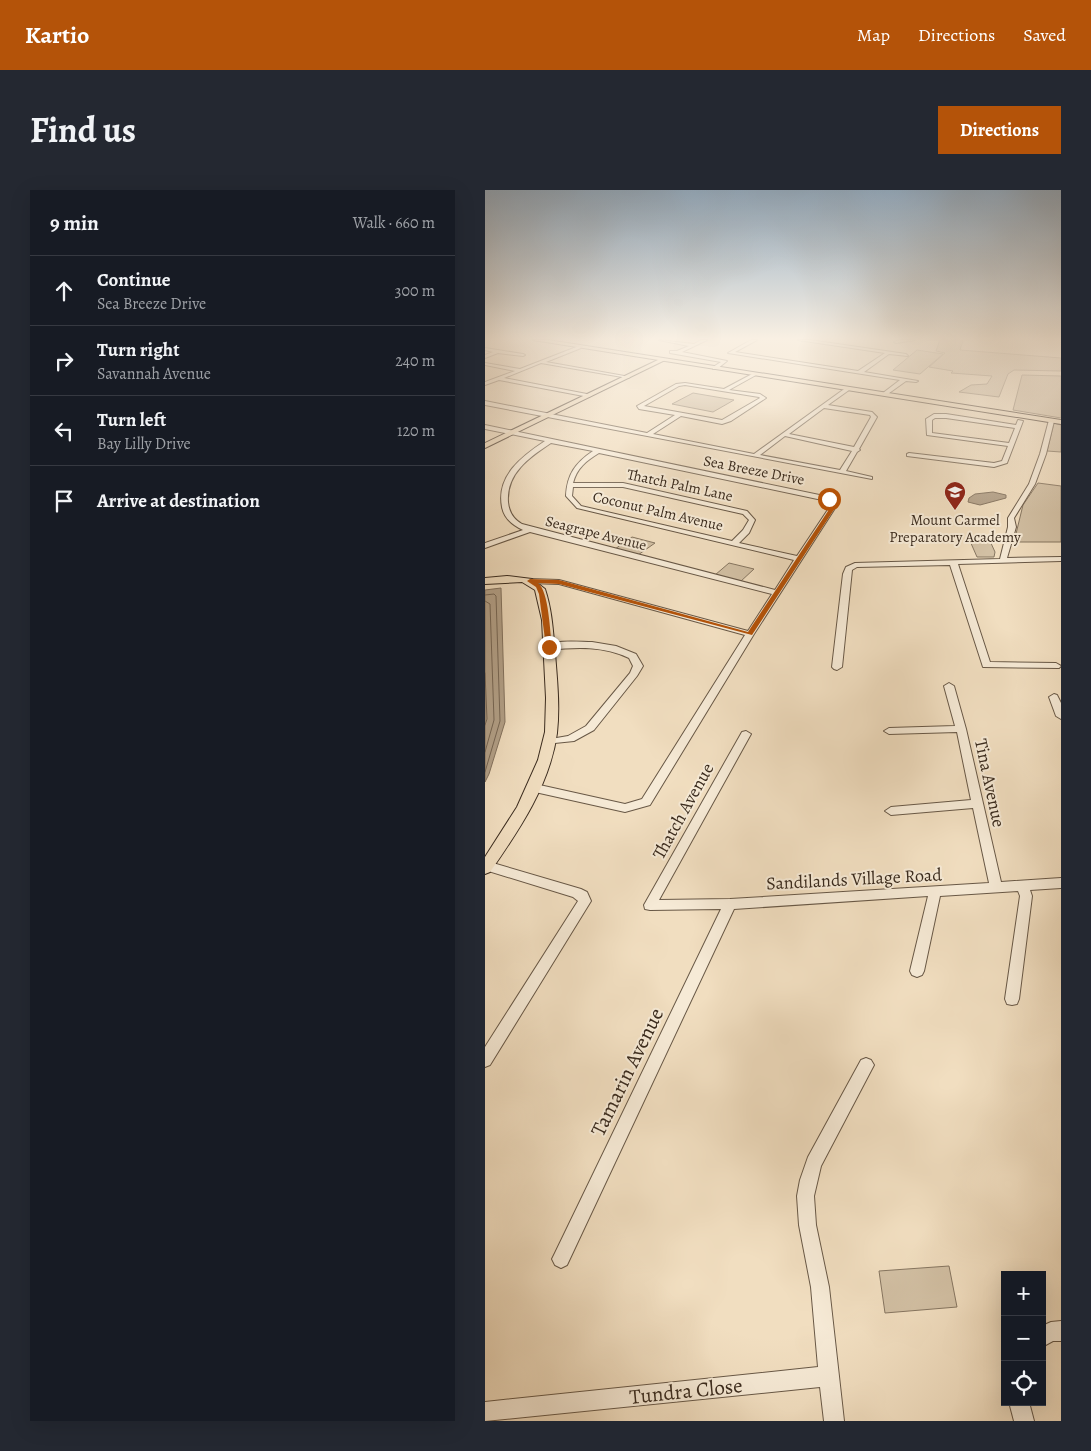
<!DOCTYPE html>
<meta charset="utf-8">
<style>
body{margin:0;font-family:Alegreya,serif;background:#242831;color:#f1f3f6}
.controls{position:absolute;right:15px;bottom:15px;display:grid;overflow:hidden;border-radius:0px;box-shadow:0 5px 20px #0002}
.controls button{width:45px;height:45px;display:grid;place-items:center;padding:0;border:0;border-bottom:1px solid #363941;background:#171b24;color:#f1f3f6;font:25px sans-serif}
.stop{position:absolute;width:15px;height:15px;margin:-11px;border:4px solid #b45309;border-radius:50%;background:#fff}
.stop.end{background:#b45309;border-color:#fff;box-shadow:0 1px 5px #0008}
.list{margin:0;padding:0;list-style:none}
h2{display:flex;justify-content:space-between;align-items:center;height:65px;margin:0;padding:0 20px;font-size:21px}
h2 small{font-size:16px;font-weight:400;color:#9ea1a6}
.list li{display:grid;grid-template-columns:32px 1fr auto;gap:15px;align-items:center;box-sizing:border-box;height:70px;padding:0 20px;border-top:1px solid #363941}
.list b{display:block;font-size:19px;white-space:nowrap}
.list p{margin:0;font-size:16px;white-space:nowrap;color:#9ea1a6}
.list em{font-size:16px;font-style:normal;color:#9ea1a6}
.icon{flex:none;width:28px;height:28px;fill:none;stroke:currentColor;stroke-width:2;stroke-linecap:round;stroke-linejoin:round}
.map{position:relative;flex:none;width:576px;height:1231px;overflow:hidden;border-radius:0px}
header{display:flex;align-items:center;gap:30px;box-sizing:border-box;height:70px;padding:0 25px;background:#b45309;color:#fff}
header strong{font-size:24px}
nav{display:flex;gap:28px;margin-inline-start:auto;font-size:18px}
.intro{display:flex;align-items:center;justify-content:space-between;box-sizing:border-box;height:120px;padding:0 30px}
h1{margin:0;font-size:35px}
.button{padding:12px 22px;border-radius:0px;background:#b45309;color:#fff;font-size:18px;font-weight:700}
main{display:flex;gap:30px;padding:0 30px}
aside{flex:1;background:#171b24;border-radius:0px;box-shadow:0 5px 20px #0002}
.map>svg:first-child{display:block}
.green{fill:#d2c0a4;stroke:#867661}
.water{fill:#b3a189;stroke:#83725e}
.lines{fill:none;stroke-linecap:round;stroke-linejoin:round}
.shore{stroke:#766654;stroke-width:1}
.minor-casing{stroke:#685846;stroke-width:2}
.major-casing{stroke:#3a2b1e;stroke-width:2}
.highway-casing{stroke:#3a2b1e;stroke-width:2}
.minor{fill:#f6ead6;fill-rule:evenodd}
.major{fill:#f1dec0;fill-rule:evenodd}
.highway{fill:#f1dec0;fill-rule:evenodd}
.route{fill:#b45309}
.labels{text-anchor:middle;stroke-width:4;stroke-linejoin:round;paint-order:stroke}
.far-street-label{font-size:15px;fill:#3a2b1e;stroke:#f6ead6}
.far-poi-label{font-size:15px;fill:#3a2b1e;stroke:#f6ead6}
.street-label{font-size:18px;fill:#3a2b1e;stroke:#f6ead6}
.near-street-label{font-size:21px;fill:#3a2b1e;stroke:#f6ead6}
</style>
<header>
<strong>Kartio</strong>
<nav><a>Map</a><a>Directions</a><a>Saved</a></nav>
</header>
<div class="intro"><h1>Find us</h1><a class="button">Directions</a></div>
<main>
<aside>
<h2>9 min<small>Walk · 660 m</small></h2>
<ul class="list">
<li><svg class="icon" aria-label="ahead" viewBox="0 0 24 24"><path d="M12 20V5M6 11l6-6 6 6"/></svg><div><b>Continue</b><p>Sea Breeze Drive</p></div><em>300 m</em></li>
<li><svg class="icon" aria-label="right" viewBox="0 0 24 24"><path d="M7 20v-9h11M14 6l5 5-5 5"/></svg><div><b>Turn right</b><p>Savannah Avenue</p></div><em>240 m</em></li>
<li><svg class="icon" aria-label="left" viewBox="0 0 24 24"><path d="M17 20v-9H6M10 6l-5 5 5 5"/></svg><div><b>Turn left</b><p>Bay Lilly Drive</p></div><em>120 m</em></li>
<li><svg class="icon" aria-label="arrive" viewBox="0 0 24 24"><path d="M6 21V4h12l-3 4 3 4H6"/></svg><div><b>Arrive at destination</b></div></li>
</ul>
</aside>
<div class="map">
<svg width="576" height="1231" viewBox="0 0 576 1231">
<rect width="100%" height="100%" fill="#f1dec0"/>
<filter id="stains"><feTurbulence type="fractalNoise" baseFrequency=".004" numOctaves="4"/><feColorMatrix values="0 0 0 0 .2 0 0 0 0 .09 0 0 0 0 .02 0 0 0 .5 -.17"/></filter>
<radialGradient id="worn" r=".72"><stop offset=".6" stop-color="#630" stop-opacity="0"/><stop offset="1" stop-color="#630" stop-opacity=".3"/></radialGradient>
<!-- green -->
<g class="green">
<path d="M 455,150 L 478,150 L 475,160 L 576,168 L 576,181 L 529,180 L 523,184 L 514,207 L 474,202 L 486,195 L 502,194 L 507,186 L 466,183 L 468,181 L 444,177 L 460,163 L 451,161 Z"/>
<path d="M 432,160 L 458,164 L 435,184 L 408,180 Z"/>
<path d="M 537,185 L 576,186 L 576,228 L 528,220 Z"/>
<path d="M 208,203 L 249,210 L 228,222 L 187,214 Z"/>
<path d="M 569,233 L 576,235 L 576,262 L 562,261 Z"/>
<path d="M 553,293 L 576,296 L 576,352 L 529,352 L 538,315 Z"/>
<path d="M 147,347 L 170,353 L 153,365 L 130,359 Z"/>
<path d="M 485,351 L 505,351 L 510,362 L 509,367 L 492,367 Z"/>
<path d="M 244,373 L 269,379 L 255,392 L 230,385 Z"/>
<path d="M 464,1076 L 472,1117 L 400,1123 L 394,1081 Z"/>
</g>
<!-- water -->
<g class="water">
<path d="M 508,302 L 521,305 L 521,308 L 495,315 L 483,312 L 484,308 L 490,304 Z"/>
<path d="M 16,398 L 20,532 L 4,584 L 0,592 L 0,400 Z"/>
</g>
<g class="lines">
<!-- shore -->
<g class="shore">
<path d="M 0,405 L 9,404 L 11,406 L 15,531 L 0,582"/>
<path d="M 0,411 L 5,414 L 9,530 L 0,562"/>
<path d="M 0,483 L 2,529 L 0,535"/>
</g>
<!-- minor casing -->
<g class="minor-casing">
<g id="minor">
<path d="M 174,150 L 209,154 L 216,150 L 222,150 L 197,162 L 242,171 L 232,179 L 228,179 L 228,177 L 236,172 L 185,163 L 185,161 L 192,161 L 204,156 Z"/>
<path d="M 266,150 L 272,150 L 250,162 L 373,181 L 400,163 L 313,150 L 325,150 L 421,164 L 423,166 L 404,164 L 379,182 L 433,191 L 431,192 L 421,191 L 400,206 L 398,203 L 415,190 L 243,163 Z"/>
<path d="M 415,150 L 430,150 L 411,153 L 409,152 Z"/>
<path d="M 94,156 L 96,158 L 61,172 L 145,187 L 143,188 L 56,173 L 19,188 L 107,205 L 104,207 L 14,190 L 0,195 L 0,192 L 30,181 L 0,175 L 0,173 L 35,179 Z"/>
<path d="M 0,158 L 38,164 L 40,165 L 38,166 L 13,163 L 0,168 L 0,165 L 8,162 L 0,160 Z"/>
<path d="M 269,183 L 271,185 L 244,200 L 275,204 L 281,208 L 246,231 L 237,234 L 196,226 L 168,244 L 269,264 L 362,197 L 364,200 L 343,215 L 387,222 L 392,227 L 374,259 L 375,260 L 372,262 L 361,281 L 387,287 L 387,289 L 0,215 L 0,211 L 162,243 L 190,225 L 154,219 L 152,216 L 191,194 L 200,193 L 239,199 ZM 200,195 L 274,207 L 275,208 L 237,230 L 159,216 L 194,196 ZM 339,218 L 385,225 L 386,227 L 369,257 L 304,244 ZM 300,246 L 367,261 L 355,280 L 275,265 Z"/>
<path d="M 449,224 L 461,224 L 531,235 L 533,230 L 538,231 L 522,273 L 509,277 L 422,266 L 422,264 L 424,263 L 509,273 L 517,271 L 523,256 L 442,245 L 441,229 ZM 450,228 L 461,228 L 530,238 L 524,253 L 447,243 L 447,230 Z"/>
<path d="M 564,230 L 569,231 L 561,264 L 550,294 L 529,328 L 531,337 L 522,368 L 576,367 L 576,371 L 473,374 L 505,472 L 571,473 L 576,476 L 574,478 L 498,477 L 465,375 L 372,377 L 367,380 L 357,477 L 352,480 L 349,479 L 347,477 L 358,384 L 361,377 L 370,373 L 515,369 L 523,337 L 523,328 L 544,294 L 555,264 Z"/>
<path d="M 0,235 L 344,307 L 352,315 L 269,444 L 165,615 L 140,622 L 50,602 L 45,598 L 50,594 L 140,614 L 157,609 L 260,445 L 74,394 L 45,393 L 41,391 L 45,389 L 74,390 L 263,441 L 287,404 L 45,342 L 0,358 L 0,353 L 38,340 C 27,335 19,328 17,317 C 11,286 37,266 60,251 L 0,239 ZM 66,253 L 108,261 C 90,273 82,285 81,306 L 92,318 L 309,370 L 290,400 L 37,334 C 28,329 24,322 23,312 C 21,283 45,267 66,253 ZM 114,263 L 342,311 L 346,315 L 312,366 L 254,353 L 264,343 L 270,330 L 262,321 L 138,293 L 88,293 C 92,278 101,271 114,263 ZM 88,297 L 138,297 L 258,324 L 264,330 L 258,340 L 247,351 L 96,316 L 87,306 Z"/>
<path d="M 107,452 L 131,456 L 151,464 L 158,476 L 152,486 L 109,540 L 89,551 L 60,554 L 59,552 L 60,550 L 83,546 L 101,536 L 145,483 L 148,476 L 144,468 C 118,456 92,457 64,460 L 60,457 C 70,449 94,452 107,452 Z"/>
<path d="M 464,493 L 469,496 L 481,539 L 516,692 L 576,688 L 576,698 L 545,700 L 547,706 L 534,809 L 532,814 L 527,815 L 522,814 L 520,809 L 535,706 L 533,701 L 455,706 L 439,781 L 437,785 L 432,787 L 427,785 L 425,781 L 443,706 L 249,719 L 82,1075 L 76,1078 L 70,1075 L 67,1069 L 70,1063 L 236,719 L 165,720 L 160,719 L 159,715 L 257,542 L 261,541 L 266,544 L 174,710 L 245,709 L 504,693 L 488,618 L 406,625 L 400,621 L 406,617 L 486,610 L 472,542 L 404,544 L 399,541 L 404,538 L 470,536 L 459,496 Z"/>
<path d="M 569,504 L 572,505 L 576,513 L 576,529 L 571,526 L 564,507 Z"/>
<path d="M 1,671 L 96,699 L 102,702 L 106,711 L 5,875 L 0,877 L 0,857 L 93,711 L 88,707 L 0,680 Z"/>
<path d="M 381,868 L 386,870 L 389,875 L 336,976 L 329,1006 L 331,1035 L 344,1097 L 359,1231 L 339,1231 L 335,1197 L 0,1231 L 0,1212 L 333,1177 L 326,1097 L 314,1035 L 312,1006 L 315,990 L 323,967 L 376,870 Z"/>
<path d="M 576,1131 L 576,1151 L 568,1151 L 557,1157 L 557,1136 L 566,1132 Z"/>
<path d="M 524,1212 L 544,1212 L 549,1231 L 529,1231 Z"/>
</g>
</g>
<!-- major casing -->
<g class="major-casing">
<g id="major">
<path d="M 175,169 L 180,170 L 0,258 L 0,253 Z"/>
<path d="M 22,386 L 47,389 L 60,399 C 67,420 68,441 70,463 C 72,489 75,516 72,543 C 65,595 34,640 5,682 L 0,684 L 0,667 L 32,617 L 53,570 L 60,542 L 61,508 L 57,430 L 50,400 L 37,392 L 0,394 L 0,388 Z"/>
</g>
</g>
<!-- highway casing -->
<g class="highway-casing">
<path id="highway" d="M 48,150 L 63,150 L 576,230 L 576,234 Z"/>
</g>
<!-- minor -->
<use href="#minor" class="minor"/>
<!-- major -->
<use href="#major" class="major"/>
<!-- highway -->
<use href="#highway" class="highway"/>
</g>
<!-- sky -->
<linearGradient id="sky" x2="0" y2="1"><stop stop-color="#93acc2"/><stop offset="0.46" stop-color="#f9f0e3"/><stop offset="1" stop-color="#f9f0e3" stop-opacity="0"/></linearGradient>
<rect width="576" height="323" fill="url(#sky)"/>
<!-- route -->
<path class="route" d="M 342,308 L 346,308 L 352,315 L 267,445 L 74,394 L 53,393 C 64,401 65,443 67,457 L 64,459 L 61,457 L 54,404 L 51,397 L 42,391 L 45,389 L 74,390 L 263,442 L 347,315 Z"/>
<!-- icons -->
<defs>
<g id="school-pin" transform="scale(1.125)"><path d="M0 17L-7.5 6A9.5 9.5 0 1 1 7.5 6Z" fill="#8f2418" stroke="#f6ead6"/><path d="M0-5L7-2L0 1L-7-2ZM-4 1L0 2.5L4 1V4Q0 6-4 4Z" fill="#fff"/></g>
</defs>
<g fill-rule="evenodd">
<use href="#school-pin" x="470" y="302"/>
</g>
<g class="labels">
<!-- far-street labels -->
<g class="far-street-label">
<text transform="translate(269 280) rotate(11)" y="5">Sea Breeze Drive</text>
<text transform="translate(195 295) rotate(12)" y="5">Thatch Palm Lane</text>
<text transform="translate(173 321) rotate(13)" y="5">Coconut Palm Avenue</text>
<text transform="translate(111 343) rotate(14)" y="5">Seagrape Avenue</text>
</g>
<!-- far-poi labels -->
<g class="far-poi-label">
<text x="470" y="335">Mount Carmel<tspan x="470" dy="17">Preparatory Academy</tspan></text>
</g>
<!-- street labels -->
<g class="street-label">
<text transform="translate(505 593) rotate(78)" y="6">Tina Avenue</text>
<text transform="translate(198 621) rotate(-61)" y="6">Thatch Avenue</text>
<text transform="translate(369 689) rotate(-3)" y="6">Sandilands Village Road</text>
</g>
<!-- near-street labels -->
<g class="near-street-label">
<text transform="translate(142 882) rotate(-64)" y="7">Tamarin Avenue</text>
<text transform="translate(201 1201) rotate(-6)" y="7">Tundra Close</text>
</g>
</g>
<rect width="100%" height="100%" filter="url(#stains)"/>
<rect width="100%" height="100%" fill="url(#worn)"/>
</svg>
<div class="controls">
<button>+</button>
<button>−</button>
<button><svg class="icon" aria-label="locate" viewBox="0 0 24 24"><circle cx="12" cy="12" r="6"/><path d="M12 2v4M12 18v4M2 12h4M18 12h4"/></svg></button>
</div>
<div class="stop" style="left:344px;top:309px"></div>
<div class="stop end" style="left:64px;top:457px"></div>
</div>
</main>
